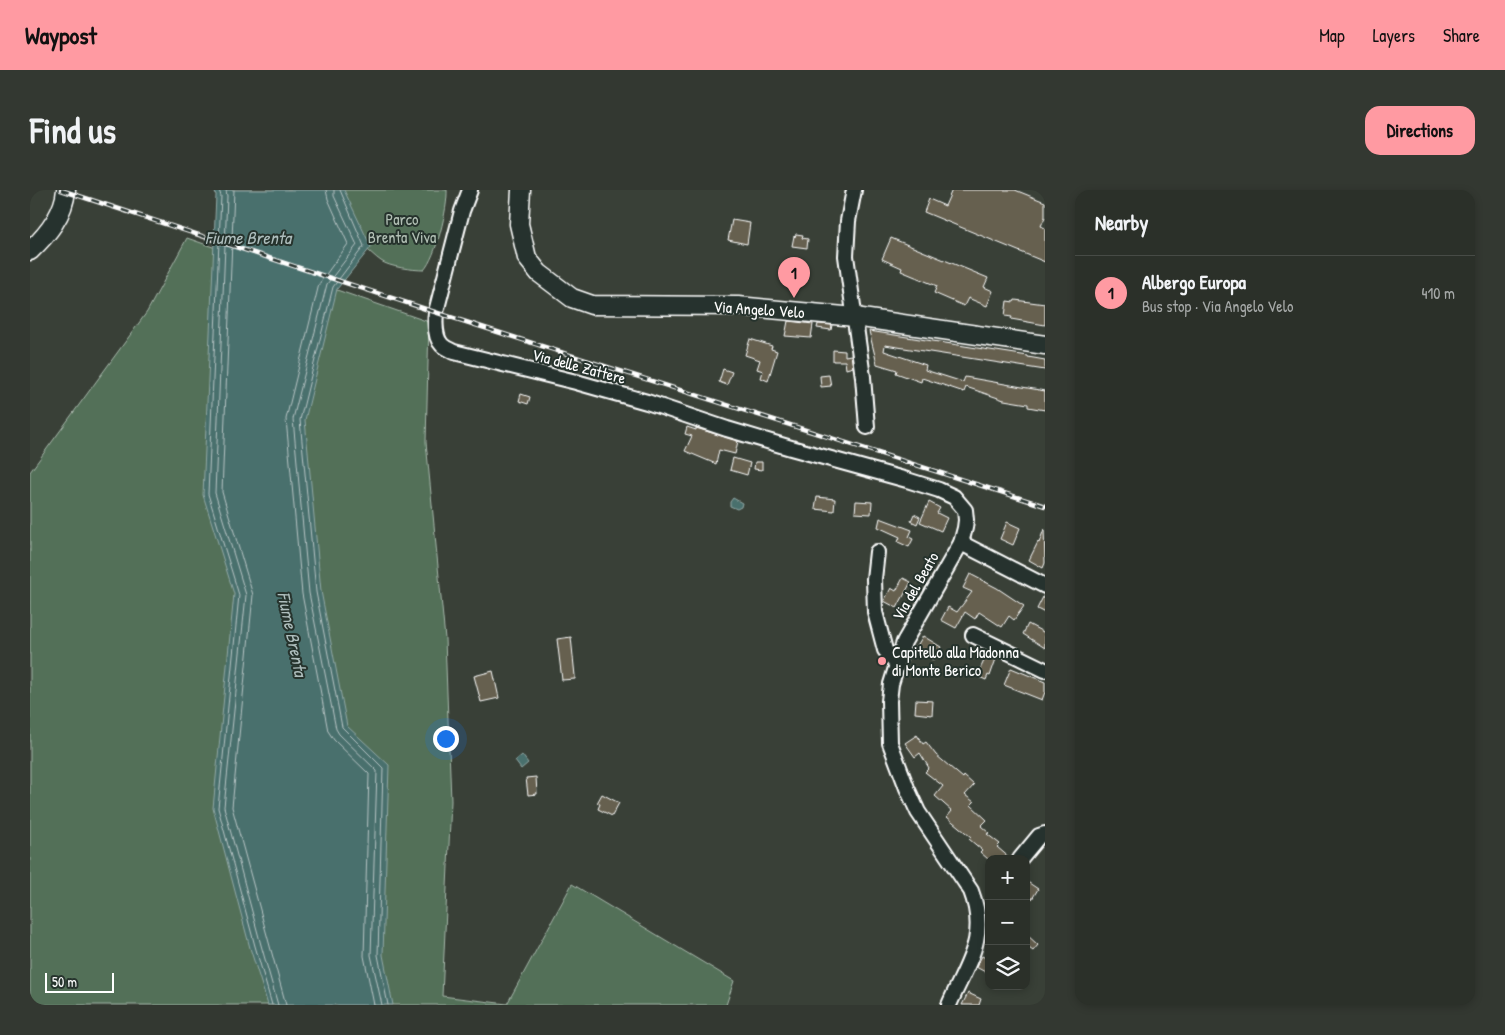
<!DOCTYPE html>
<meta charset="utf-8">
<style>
body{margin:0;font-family:"Patrick Hand",sans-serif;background:#333831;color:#f1f3f6}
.controls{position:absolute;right:15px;bottom:15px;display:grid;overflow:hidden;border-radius:10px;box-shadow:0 2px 8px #0003}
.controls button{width:45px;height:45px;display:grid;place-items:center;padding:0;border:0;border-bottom:1px solid #474b46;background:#2b3029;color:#f1f3f6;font:25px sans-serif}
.scale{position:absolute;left:15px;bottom:12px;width:69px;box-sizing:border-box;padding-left:5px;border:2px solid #fff;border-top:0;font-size:14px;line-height:18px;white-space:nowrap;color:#fff;-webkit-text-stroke:4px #26332d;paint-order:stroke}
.you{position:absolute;left:415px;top:548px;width:18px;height:18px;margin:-12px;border:4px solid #fff;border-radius:50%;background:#1a73e8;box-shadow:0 0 0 8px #1a73e833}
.badge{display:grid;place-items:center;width:32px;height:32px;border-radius:50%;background:#ff9aa2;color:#111;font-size:16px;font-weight:700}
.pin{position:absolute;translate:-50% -41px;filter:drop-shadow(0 1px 2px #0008)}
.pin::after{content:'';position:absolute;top:26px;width:18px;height:15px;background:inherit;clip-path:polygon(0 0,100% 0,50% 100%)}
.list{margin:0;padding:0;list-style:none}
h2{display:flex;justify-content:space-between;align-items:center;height:65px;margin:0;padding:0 20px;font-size:21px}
h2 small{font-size:16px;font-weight:400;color:#a6a9a8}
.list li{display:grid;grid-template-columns:32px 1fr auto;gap:15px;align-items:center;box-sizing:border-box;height:75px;padding:0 20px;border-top:1px solid #474b46}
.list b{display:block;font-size:19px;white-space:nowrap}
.list p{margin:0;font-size:16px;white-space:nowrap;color:#a6a9a8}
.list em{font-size:16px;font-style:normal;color:#a6a9a8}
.icon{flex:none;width:28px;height:28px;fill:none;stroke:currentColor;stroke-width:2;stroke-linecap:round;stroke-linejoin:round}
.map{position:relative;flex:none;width:1015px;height:815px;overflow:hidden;border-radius:15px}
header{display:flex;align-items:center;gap:30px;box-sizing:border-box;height:70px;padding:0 25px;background:#ff9aa2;color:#111}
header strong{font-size:24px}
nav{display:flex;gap:28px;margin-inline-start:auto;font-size:18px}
.intro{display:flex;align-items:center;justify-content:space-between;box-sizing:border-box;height:120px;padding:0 30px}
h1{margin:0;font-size:35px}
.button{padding:12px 22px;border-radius:15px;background:#ff9aa2;color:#111;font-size:18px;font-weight:700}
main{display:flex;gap:30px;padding:0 30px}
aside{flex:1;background:#2b3029;border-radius:15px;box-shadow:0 2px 8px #0003}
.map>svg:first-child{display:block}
.green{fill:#527058;stroke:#a8b8ac}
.water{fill:#4a6f6d;stroke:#92a9a7}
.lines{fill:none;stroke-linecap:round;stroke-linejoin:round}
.shore{stroke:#b7c5c5;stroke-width:1}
.building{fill:#66604f;stroke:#fff}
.minor-casing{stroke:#fff;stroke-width:18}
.major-casing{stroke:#fff;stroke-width:21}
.minor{stroke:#26332d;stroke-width:14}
.major{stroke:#26332d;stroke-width:18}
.rail-casing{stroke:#fff;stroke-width:4.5}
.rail{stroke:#26332d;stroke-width:2.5;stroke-dasharray:8;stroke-linecap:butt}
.poi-dot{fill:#ff9aa2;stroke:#26332d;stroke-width:2}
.labels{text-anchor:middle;stroke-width:4;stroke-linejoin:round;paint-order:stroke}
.park-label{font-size:16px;fill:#b1bfb4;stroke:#26332d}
.street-label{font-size:16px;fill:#fff;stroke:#26332d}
.poi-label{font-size:16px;fill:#fff;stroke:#26332d;text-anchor:start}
.water-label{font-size:18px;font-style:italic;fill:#aebebd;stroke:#26332d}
</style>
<header>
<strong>Waypost</strong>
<nav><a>Map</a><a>Layers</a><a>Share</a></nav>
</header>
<div class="intro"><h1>Find us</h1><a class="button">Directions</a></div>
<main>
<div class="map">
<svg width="1015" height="815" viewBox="0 0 1015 815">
<rect width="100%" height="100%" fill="#394037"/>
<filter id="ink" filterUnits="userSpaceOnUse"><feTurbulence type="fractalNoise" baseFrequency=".02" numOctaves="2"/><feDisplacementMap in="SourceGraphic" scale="10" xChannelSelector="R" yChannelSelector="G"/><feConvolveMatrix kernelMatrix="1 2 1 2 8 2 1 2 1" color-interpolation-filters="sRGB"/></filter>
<g filter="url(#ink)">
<!-- green -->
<g class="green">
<path d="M 188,0 L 417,0 C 418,18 406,67 394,80 C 383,80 359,77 351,71 C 345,67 341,62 335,58 Z"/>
<path d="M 157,48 L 399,132 L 396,252 L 415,449 L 421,611 L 412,806 L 477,814 L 542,694 L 704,791 L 696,815 L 0,815 L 0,282 L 117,122 Z"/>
</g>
<!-- water -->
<g class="water">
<path d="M 184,0 L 314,0 L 341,57 L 307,99 L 275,230 L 291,401 L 317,536 L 359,575 L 353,765 L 363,815 L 238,815 L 220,758 L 183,618 L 204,404 L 173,305 L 186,5 Z"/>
<path d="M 703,308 L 712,313 L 711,317 L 707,319 L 700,316 L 700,312 Z"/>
<path d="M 492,565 L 498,573 L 491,579 L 485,571 Z"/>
</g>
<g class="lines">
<!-- shore -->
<g class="shore">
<path d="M 189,0 L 191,6 L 178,304 L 209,405 L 188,618 L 225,756 L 242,815"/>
<path d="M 196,0 L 197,6 L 185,303 L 216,405 L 194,617 L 231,755 L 248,815"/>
<path d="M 204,0 L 192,302 L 223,405 L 202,617 L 256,815"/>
<path d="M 296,0 L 298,9 L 318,54 L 289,94 L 256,229 L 272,404 L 298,541 L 304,550 L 339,584 L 334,766 L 344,815"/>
<path d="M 304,0 L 304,6 L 327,55 L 297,94 L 263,229 L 279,403 L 306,539 L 309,544 L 347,581 L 341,765 L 352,815"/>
<path d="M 310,0 L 334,56 L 303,97 L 270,230 L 286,402 L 312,537 L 353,578 L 348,765 L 358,815"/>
</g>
</g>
<!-- building -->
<g class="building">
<path d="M 922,0 L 985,0 L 1015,12 L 1015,27 L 1011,36 L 1015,38 L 1015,72 L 894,22 L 899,9 L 915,16 Z"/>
<path d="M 702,30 L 720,33 L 717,54 L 698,50 Z"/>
<path d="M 766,44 L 773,45 L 772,48 L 778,49 L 777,58 L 762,56 L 764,46 L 765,47 Z"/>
<path d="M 861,48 L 958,88 L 954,97 L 963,101 L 957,116 L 938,108 L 934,116 L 904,103 L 907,96 L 871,81 L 872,78 L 852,69 Z"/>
<path d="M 985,110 L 1015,114 L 1015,135 L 981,129 L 982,127 L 975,126 L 977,111 L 984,112 Z"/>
<path d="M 758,131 L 783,134 L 781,148 L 755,146 Z"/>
<path d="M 788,134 L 802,135 L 801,140 L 787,138 Z"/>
<path d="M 839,141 L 998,166 L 998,167 L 1015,170 L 1015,180 L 855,155 L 854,161 L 896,175 L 895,180 L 933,192 L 935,187 L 1015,201 L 1015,220 L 998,217 L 998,214 L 974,210 L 936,197 L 934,202 L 892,188 L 891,192 L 866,183 L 867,180 L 847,174 Z"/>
<path d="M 720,149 L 742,156 L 741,159 L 747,161 L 738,191 L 731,188 L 733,181 L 727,179 L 730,170 L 715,165 Z"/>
<path d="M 803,160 L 815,161 L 815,166 L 821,165 L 823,177 L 816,179 L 815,171 L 803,171 Z"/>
<path d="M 693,179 L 702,182 L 697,195 L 689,192 Z"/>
<path d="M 799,185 L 801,196 L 791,197 L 790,186 Z"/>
<path d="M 491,204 L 500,207 L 498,214 L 489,211 Z"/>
<path d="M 657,237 L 666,240 L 666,238 L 708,251 L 705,264 L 689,260 L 686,274 L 655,261 L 662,246 L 655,244 Z"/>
<path d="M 703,268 L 720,273 L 717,285 L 700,280 Z"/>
<path d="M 725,272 L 732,272 L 732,280 L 724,279 Z"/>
<path d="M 787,307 L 805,309 L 804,321 L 785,319 Z"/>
<path d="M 826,311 L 842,312 L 841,324 L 825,323 Z"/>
<path d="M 899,312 L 910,318 L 907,323 L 917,328 L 911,341 L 890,332 Z"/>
<path d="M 884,324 L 890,327 L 887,334 L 881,331 Z"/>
<path d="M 850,328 L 882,340 L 879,347 L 883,349 L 879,357 L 868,352 L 870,347 L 848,337 Z"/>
<path d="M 977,332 L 990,338 L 983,355 L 970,349 Z"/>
<path d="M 1014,339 L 1015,373 L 1013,378 L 999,370 L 1008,352 L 1009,353 Z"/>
<path d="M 940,384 L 967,398 L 994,416 L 984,430 L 979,426 L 972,437 L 949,422 L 945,429 L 935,422 L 926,438 L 911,430 L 918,417 L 927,422 L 942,402 L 933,398 Z"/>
<path d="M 873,388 L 881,392 L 867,418 L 854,411 L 861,398 L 866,401 Z"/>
<path d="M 1014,405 L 1015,405 L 1015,423 L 1007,419 Z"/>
<path d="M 998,434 L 1015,443 L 1015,458 L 993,444 Z"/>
<path d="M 893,446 L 911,457 L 903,470 L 885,459 Z"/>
<path d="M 541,447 L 545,486 L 545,489 L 532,490 L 527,449 Z"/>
<path d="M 958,462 L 967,466 L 960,486 L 958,485 L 956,490 L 947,486 Z"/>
<path d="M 981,478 L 1015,492 L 1015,502 L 1012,510 L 974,495 Z"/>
<path d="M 463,481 L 469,508 L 451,512 L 444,486 Z"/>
<path d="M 886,510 L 903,511 L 902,525 L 885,523 Z"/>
<path d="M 887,545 L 893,554 L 896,552 L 906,565 L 933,588 L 934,586 L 944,595 L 935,605 L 944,612 L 941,615 L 957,630 L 951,636 L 959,643 L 957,644 L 970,654 L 967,657 L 981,669 L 958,669 L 950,662 L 952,660 L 939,649 L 941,647 L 917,627 L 922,621 L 905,606 L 913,596 L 895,582 L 899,578 L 890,563 L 885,567 L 875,553 Z"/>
<path d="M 506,587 L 507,604 L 498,605 L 496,588 Z"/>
<path d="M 572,604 L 589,613 L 582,626 L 568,619 L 570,614 L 567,613 Z"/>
<path d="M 996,691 L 1008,699 L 1002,709 L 996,705 Z"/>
<path d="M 996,744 L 1008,755 L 1003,761 L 996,756 Z"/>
<path d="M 952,766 L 959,770 L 959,784 L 946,777 Z"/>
<path d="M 938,803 L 951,809 L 949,815 L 932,815 Z"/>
</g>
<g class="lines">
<!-- minor casing -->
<g class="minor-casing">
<g id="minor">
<path d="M 440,0 L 432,21 L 406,122 C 405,132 405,148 412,155 C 415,158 420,160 424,162 L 546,192 L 617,212 L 697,239 L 761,258 L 877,290 L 909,300 L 924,307 L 935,320 L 936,330 L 935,338 L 931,353 L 874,452 L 861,494 L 859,511 L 860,553 L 877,598 L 888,622 L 941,701 C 959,748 937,773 919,815"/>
<path d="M 824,0 L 818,31 L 816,66 L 833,187 L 837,237"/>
<path d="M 931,353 L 1015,396"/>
<path d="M 847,362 L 844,389 L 845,422 L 855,460 L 867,475"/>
<path d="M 943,445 L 1015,480"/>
<path d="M 990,669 L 1009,646 L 1015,644"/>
</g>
</g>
<!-- major casing -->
<g class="major-casing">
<g id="major">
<path d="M 491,0 L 489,34 L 497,68 L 509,83 L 542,108 L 562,115 L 708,116 L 825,127 L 1015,155"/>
<path d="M 0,61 C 17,45 34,25 36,0"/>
</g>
</g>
<!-- minor -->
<use href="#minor" class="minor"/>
<!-- major -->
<use href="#major" class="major"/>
<!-- rail casing -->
<g class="rail-casing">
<path id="rail" d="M 31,0 L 414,125 L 1015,316"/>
</g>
<!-- rail -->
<use href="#rail" class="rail"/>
</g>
</g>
<!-- markers -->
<circle class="poi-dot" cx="852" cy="471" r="5"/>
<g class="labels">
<!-- park labels -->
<g class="park-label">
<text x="372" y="35">Parco<tspan x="372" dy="18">Brenta Viva</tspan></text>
</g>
<!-- street labels -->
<g class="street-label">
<text transform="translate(729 119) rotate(4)" y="6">Via Angelo Velo</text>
<text transform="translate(549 176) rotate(15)" y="6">Via delle Zattere</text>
<text transform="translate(885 396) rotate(-60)" y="6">Via del Beato</text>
</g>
<!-- poi labels -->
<g class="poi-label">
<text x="862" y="468">Capitello alla Madonna<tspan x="862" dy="18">di Monte Berico</tspan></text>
</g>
<!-- water labels -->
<g class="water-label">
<text x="218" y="54">Fiume Brenta</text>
<text transform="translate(262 444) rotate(78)" y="6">Fiume Brenta</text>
</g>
</g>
</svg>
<div class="controls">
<button>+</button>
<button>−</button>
<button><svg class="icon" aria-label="layers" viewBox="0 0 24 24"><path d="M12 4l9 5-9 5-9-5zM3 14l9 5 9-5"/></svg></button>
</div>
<div class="scale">50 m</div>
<div class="you"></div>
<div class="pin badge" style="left:764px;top:108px">1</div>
</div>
<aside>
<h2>Nearby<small></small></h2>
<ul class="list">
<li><span class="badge">1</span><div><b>Albergo Europa</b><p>Bus stop · Via Angelo Velo</p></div><em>410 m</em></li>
</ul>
</aside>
</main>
